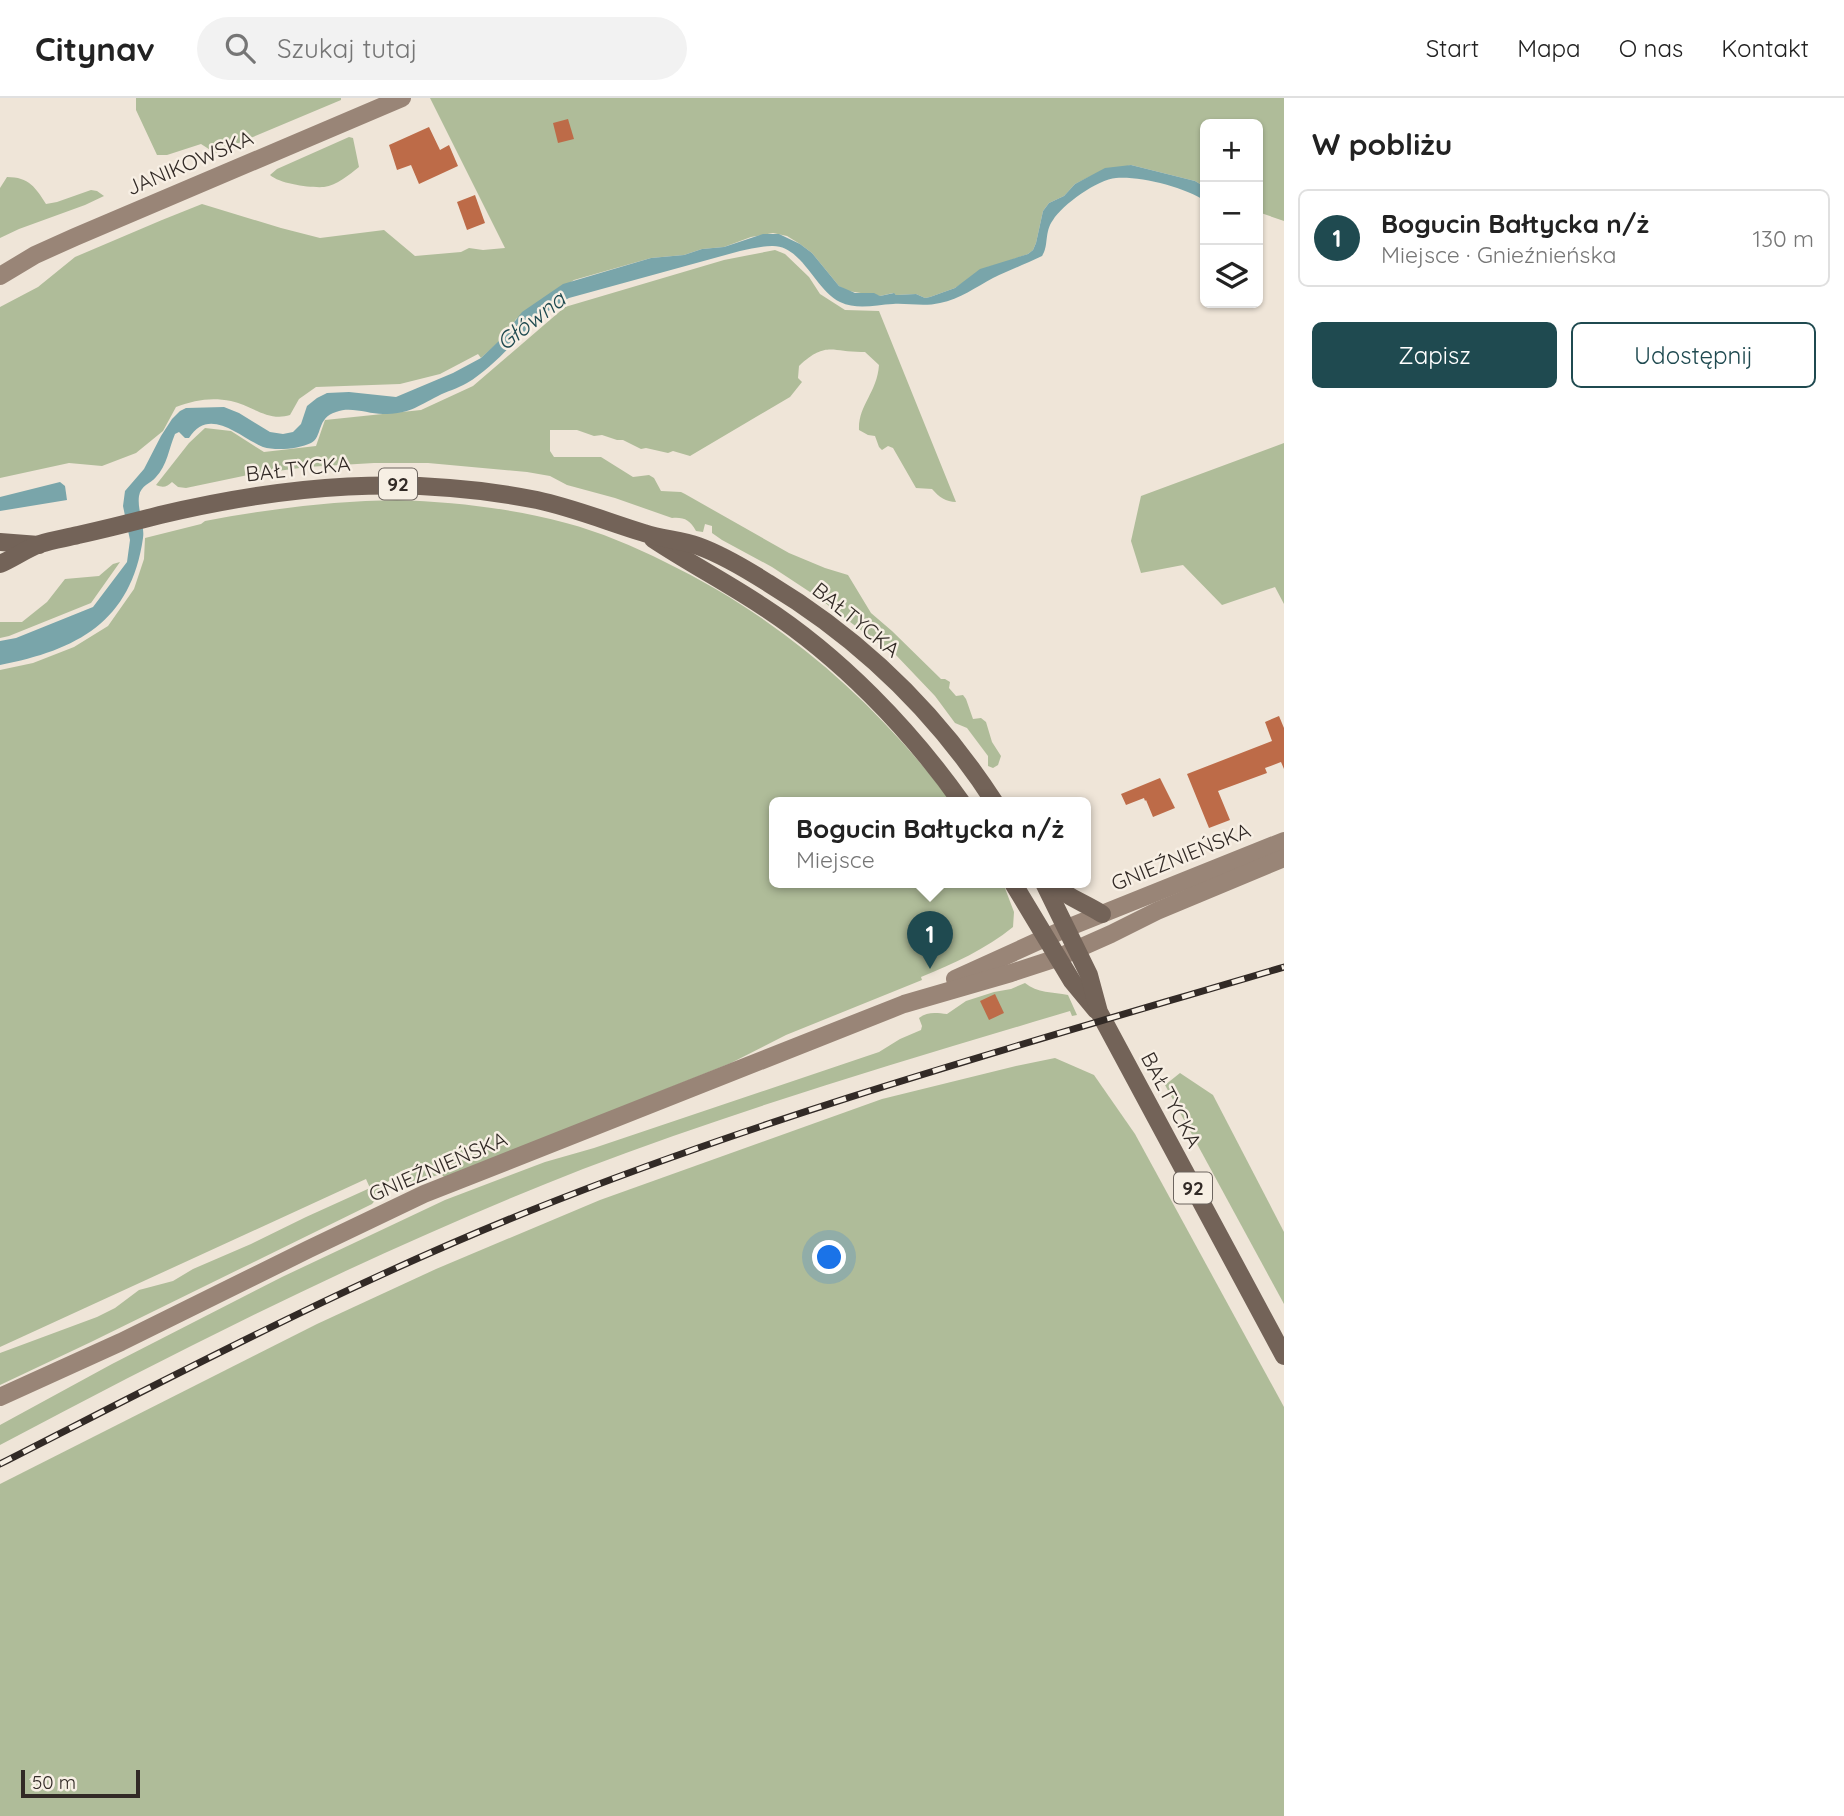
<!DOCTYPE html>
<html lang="pl">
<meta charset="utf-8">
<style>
body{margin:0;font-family:Quicksand,sans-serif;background:#f2f2f2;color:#222}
.controls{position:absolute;right:21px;top:21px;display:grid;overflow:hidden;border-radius:10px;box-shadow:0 2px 5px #0004}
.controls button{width:63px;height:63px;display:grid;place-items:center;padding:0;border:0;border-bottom:2px solid #e0e0e0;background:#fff;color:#222;font:35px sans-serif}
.scale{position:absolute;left:21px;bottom:18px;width:119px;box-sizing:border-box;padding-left:7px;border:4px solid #322a26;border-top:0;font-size:19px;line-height:24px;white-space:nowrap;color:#322a26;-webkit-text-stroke:5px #f7efe4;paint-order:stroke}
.you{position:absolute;left:830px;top:1160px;width:24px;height:24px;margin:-18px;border:5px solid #fff;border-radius:50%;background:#1a73e8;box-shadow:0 0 0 10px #1a73e833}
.badge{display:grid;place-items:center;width:46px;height:46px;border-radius:50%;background:#1f4a50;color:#fff;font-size:23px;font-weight:700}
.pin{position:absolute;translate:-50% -58px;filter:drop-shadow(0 2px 4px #0008)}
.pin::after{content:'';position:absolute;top:37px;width:24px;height:21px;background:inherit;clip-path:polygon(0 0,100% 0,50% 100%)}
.popup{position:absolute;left:769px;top:699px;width:322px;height:91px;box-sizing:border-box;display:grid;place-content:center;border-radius:10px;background:#fff;filter:drop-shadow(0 2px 5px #0005);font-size:23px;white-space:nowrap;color:#767676}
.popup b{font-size:26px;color:#222}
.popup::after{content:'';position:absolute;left:50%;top:100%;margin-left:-14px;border:14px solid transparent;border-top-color:#fff}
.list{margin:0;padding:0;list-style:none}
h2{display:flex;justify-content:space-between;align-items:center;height:91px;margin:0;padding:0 28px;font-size:30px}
h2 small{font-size:23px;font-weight:400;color:#767676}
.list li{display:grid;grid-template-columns:46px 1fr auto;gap:21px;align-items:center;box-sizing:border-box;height:98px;margin:0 14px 14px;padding:0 14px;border:2px solid #e0e0e0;border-radius:10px}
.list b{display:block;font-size:26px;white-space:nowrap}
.list p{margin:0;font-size:23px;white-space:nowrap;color:#767676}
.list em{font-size:23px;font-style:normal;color:#767676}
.actions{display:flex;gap:14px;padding:21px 28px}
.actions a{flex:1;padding:16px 0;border:2px solid #1f4a50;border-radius:10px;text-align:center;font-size:24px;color:#1f4a50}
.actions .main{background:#1f4a50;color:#fff}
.icon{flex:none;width:38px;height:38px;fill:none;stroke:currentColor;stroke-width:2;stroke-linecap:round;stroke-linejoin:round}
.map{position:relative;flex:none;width:1284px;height:1718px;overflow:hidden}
header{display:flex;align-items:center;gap:42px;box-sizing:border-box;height:98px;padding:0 35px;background:#fff;border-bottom:2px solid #e0e0e0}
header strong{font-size:33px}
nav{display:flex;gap:38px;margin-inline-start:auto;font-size:24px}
.search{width:490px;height:63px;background:#f2f2f2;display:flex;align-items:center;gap:18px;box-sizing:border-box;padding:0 24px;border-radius:38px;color:#767676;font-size:26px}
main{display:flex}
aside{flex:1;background:#fff}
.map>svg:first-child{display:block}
.green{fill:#afbc99}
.water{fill:#79a5aa}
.building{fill:#bd6b48}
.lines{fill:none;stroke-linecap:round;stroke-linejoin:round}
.secondary{stroke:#998577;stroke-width:18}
.primary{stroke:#736358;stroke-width:18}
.rail-casing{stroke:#322a26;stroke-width:7}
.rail{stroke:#f7efe4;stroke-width:4.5;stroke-dasharray:13;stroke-linecap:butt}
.labels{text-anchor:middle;stroke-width:5;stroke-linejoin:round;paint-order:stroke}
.shield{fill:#f7efe4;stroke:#6d655f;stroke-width:2}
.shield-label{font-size:19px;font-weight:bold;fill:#322a26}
.street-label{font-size:21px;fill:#322a26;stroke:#f7efe4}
.water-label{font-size:23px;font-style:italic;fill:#1f4a50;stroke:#f7efe4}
</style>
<header>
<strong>Citynav</strong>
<div class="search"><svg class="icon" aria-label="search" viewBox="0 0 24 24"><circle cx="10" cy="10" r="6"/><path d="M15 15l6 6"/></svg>Szukaj tutaj</div>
<nav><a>Start</a><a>Mapa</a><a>O nas</a><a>Kontakt</a></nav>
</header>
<main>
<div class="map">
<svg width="1284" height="1718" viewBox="0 0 1284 1718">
<rect width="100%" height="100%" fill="#efe5d8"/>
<!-- green -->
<g class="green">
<path d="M 136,0 L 341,0 L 341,2 L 215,55 L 201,46 L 167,57 L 157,57 L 136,12 Z"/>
<path d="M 430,0 L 1284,0 L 1284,123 L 1258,114 L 1258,26 L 1205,26 L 1205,89 L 1195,83 L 1131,67 L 1089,79 L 1075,86 L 1064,98 L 1049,105 L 1043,113 L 1036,145 L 1033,152 L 1028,156 L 1003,165 L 988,169 L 955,190 L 930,199 L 925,200 L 916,196 L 896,197 L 893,195 L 880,198 L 848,193 L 839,188 L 812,155 L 800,146 L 787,138 L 773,135 L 751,139 L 724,149 L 702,151 L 684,157 L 651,160 L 574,182 L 516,221 C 509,237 494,248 481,260 L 478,256 L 440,276 L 400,286 L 316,289 L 299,301 L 290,317 C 268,324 251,307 231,303 C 211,299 195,302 176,309 L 163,333 L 136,355 L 102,368 L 69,365 L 0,380 L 0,209 L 38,189 L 75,159 L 162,122 L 202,106 L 281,130 L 320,140 L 384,132 L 415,158 L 461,154 L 469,150 L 483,152 L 505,150 Z"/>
<path d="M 349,39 L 353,40 L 359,69 C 349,77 337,87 324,89 C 311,90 280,86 270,77 L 277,71 Z"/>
<path d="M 7,79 C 29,79 36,90 46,106 L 57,104 L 91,92 L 97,93 L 104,98 L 85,107 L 19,131 L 0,140 L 0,90 Z"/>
<path d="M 775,152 L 785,156 L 809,179 L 820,196 L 845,212 L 879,213 L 956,404 C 946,404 939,399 932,391 L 916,390 L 893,350 L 888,348 L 882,352 L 879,349 L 875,338 L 868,337 L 859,332 C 858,307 877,295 879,267 L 865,254 C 832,255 827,242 799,268 L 798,280 L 802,284 L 790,299 L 690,358 L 673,353 L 668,355 L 646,350 L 641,351 L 623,342 L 617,342 L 602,337 L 594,338 L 577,332 L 550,332 L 550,353 L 554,359 L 601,359 L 633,379 L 649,377 L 654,380 L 661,393 L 681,394 L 685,396 L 789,455 L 825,470 L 848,477 L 871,515 L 892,533 L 941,581 L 945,581 L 950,584 L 949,590 L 956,598 L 963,597 L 966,601 L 973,621 L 981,620 L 986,624 L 992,644 L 1001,658 L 998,667 L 993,670 L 988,668 L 988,658 L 967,630 L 955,625 L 935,598 L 895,556 L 887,552 L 816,498 L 772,469 L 722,442 L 712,435 L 712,428 L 705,426 L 703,434 L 696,433 C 690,422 684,419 672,420 L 615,400 L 567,387 L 550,378 L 527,374 L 428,365 L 374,365 L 307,369 L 248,377 L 186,390 L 178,389 L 172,384 C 167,389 163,390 156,387 L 189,345 L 205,330 L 231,333 L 264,354 L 316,348 L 325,322 L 421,312 L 473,288 L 565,209 L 724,162 Z"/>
<path d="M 1284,345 L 1284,506 L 1275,489 L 1222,507 L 1183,467 L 1141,475 L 1131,443 L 1141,398 Z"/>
<path d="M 397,402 C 454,404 510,410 566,425 C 600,434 633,448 665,464 C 779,519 876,603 952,705 L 774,705 L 774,785 L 1003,785 L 1014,814 L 1013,829 C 986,851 953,866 921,879 L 922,882 L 786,937 L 731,965 L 445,1080 L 441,1076 L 397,1090 L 393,1090 L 391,1086 L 394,1081 L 427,1066 C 417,1068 403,1070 394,1078 C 387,1084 385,1089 376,1093 L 377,1100 L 372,1106 L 91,1244 L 0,1287 L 0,1255 L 97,1219 L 115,1210 L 139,1192 L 173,1183 L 193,1171 L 251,1146 L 306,1119 L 370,1090 L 366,1081 L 0,1249 L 0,572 L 33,565 L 74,549 L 108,528 L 134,491 L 144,461 L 145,440 L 201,426 L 205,423 C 269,411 332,403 397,402 Z"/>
<path d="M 120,464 L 91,505 L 9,538 L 0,540 L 0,524 L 22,524 L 47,504 L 65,481 L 99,478 L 113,466 Z"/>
<path d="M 1025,885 C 1037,895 1053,894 1068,897 L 1077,917 L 1072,918 L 1070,913 C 906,962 743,1010 583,1071 C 383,1149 190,1246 0,1347 L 0,1327 L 112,1266 L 282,1179 L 445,1102 L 545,1064 L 594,1050 L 879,954 L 900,941 L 921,932 L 922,928 L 919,920 C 928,913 937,915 947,916 L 966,903 L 994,894 L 1011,891 Z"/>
<path d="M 1055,960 L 1094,977 L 1135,1036 L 1284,1309 L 1284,1718 L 0,1718 L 0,1386 L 317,1226 L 436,1171 L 600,1102 L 882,1001 L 1016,968 Z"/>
<path d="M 1180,975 L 1213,997 L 1284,1134 L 1284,1206 L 1165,987 Z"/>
</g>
<!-- water -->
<g class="water">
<path d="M 1131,67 L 1195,83 L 1205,89 L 1205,103 C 1185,89 1140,78 1116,80 C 1098,81 1062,107 1053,122 C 1044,134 1049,148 1042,158 C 1026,166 1009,172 993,180 C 976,189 960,201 940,205 C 924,209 908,205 893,206 C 875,207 857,212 840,204 C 815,192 802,147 772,148 C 761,148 750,151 740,153 L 569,200 C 530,219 504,263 467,285 C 457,291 447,293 438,298 C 416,309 409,316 383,316 C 368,316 351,308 336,314 C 316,320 323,339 311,345 C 299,351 276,353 263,349 C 241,340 209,307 189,340 L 185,340 L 179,334 L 175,336 C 169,350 167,368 156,379 C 150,386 141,387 139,398 C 137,412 145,427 143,440 C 131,524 77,552 0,567 L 0,543 L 16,540 L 93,509 L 127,464 L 130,442 L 123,408 L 125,393 L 144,371 L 161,338 L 172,321 L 180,313 L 186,310 L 224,309 L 239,315 L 270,334 L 283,336 L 293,334 L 301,326 L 307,308 L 317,300 L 327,295 L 349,294 L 396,299 L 453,275 L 481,260 L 502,240 L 522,214 L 563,186 L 651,160 L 684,157 L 702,151 L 724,149 L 763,136 L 779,136 L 800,146 L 812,155 L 839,188 L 855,195 L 874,195 L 880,198 L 894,195 L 896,197 L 916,196 L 925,200 L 930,199 L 955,190 L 980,171 L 1028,156 L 1033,152 L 1036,145 L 1043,113 L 1049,105 L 1064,98 L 1075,86 L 1105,70 Z"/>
<path d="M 60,384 L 65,388 L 67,402 L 0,413 L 0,399 Z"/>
</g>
<!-- building -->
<g class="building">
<path d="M 568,21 L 574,41 L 558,45 L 553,25 Z"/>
<path d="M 429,29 L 440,52 L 449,47 L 458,68 L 419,86 L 411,67 L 397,72 L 389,47 Z"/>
<path d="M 475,97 L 485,125 L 467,132 L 457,104 Z"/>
<path d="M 1279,618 L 1284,630 L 1284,671 L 1281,664 L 1265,670 L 1267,675 L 1218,693 L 1230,722 L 1209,730 L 1187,676 L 1272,643 L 1265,624 Z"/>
<path d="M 1160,680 L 1175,710 L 1153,719 L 1146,702 L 1145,703 L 1144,700 L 1126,707 L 1121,696 Z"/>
<path d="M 995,896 L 1004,915 L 989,922 L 980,903 Z"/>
</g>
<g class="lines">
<!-- secondary -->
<g class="secondary">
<path d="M 0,178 L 35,157 L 75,139 L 402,0"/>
<path d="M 955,881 L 1067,830 L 1284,743"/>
<path d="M 0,1299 L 121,1244 L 309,1151 L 424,1096 L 904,906 L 1011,875 L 1057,860 L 1111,836 L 1157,813 L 1284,760"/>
</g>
<!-- primary -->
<g class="primary">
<path d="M 653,441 C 689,465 726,484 762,508 C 839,558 909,630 962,705"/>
<path d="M 0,444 L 39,447"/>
<path d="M 0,466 C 14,460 26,451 40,446 C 52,442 66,440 78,437 C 105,431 133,424 160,417 C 287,387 408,376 537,402 C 574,410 608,424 644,435 C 662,441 681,442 698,448 C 723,457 746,471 768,485 C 859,540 937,615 995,705"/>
<path d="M 1013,785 L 1072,883 L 1096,912"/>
<path d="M 1044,785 L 1089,877 L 1099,914 L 1284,1258"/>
<path d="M 1051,785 C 1066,799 1085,805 1102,816"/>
</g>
<!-- rail casing -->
<g class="rail-casing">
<path id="rail" d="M 0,1366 C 175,1277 349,1185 532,1112 C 777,1014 1031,944 1284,869"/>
</g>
<!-- rail -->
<use href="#rail" class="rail"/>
</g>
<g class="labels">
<!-- shield labels -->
<g class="shield">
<rect x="379" y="370.5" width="38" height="31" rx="5"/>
<rect x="1174" y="1074.5" width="38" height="31" rx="5"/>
</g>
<g class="shield-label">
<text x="398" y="393">92</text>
<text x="1193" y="1097">92</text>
</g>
<!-- street labels -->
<g class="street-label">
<text transform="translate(190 65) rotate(-23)" y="7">JANIKOWSKA</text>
<text transform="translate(298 371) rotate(-6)" y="7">BAŁTYCKA</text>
<text transform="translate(856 522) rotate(39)" y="7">BAŁTYCKA</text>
<text transform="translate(1181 759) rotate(-22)" y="7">GNIEŹNIEŃSKA</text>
<text transform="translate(1171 1002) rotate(62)" y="7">BAŁTYCKA</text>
<text transform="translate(438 1069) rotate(-23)" y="7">GNIEŹNIEŃSKA</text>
</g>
<!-- water labels -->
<g class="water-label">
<text transform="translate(531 223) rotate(-38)" y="8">Główna</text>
</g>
</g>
</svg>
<div class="controls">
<button>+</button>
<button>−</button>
<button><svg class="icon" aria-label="layers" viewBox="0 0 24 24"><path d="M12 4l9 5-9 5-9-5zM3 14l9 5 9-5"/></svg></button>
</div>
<div class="scale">50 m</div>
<div class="you"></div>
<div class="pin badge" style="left:930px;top:871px">1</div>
<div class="popup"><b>Bogucin Bałtycka n/ż</b>Miejsce</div>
</div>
<aside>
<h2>W pobliżu<small></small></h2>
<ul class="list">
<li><span class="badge">1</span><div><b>Bogucin Bałtycka n/ż</b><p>Miejsce · Gnieźnieńska</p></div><em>130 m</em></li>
</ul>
<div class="actions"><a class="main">Zapisz</a><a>Udostępnij</a></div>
</aside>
</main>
